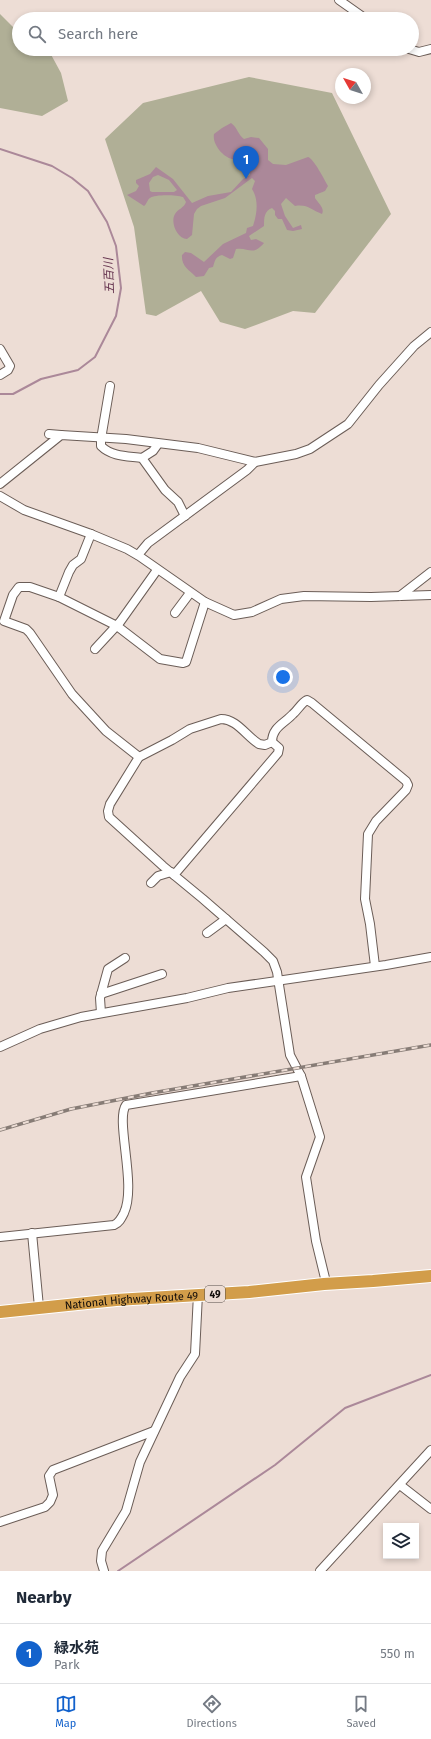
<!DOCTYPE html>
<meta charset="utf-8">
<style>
body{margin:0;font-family:"Fira Sans","Noto Sans JP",sans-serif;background:#f6f6f7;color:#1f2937}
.controls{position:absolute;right:12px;bottom:12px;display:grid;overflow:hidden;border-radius:0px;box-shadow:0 2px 6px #0003}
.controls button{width:36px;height:36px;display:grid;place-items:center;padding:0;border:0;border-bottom:1px solid #e0e1e3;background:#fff;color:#1f2937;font:20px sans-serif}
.compass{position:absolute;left:335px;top:68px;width:36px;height:36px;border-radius:50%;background:#fff;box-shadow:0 2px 6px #0003;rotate:309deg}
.you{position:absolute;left:283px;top:677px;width:14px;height:14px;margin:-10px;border:3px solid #fff;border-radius:50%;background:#1a73e8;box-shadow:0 0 0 6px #1a73e833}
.badge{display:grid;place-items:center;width:26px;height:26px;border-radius:50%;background:#1362cc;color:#fff;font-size:13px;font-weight:700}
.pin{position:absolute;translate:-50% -33px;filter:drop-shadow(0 1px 2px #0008)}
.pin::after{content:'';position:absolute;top:21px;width:14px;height:12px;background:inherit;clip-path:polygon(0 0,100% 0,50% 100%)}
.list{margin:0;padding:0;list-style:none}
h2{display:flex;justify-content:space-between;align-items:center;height:52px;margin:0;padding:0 16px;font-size:17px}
h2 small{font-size:13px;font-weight:400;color:#747a83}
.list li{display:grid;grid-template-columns:26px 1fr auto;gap:12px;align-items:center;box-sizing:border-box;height:60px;padding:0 16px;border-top:1px solid #e0e1e3}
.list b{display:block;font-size:15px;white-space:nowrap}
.list p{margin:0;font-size:13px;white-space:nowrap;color:#747a83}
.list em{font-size:13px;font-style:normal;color:#747a83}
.icon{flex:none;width:22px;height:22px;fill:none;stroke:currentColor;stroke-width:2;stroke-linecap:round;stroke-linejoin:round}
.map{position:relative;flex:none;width:431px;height:1571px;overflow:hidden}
.search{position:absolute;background:#fff;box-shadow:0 2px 6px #0003;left:12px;right:12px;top:12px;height:44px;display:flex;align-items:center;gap:10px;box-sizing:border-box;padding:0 14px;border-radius:22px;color:#747a83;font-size:15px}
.sheet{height:112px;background:#fff}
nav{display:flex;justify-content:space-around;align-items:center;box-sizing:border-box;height:56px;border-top:1px solid #e0e1e3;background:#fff;font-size:11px;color:#747a83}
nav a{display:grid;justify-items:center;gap:2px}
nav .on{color:#1362cc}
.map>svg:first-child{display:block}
.green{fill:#b0af96}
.water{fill:#ab8899;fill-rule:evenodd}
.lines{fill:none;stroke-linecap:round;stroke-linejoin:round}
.stream{stroke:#ab8899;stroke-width:2}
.minor-casing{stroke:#6b5d57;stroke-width:10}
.highway-casing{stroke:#fff;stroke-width:14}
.minor{stroke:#fff;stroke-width:8}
.highway{stroke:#d29d4a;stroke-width:12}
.rail-casing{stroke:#877c76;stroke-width:3.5}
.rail{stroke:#edddd5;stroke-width:2;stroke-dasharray:6;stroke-linecap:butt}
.labels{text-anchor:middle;stroke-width:3;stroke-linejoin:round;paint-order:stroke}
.shield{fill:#edddd5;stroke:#534b46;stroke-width:1}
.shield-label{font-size:10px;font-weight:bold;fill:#110c09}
.street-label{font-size:11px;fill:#110c09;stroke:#edddd5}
.water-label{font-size:12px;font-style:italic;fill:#66344f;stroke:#edddd5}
</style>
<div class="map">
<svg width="431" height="1571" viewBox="0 0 431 1571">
<rect width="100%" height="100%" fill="#edddd5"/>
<!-- green -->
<g class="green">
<path d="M 0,14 L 19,33 L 19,49 L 48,49 L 61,73 L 68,101 L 42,116 L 0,108 Z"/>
<path d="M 249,77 L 332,93 L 391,214 L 315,313 L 293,311 L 245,329 L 220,322 L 201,291 L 156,316 L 146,314 L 134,227 L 105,139 L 143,103 Z"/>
</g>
<!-- water -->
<path class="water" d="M 231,123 C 238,128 238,135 244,139 L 251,137 L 259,138 L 268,149 L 268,160 L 273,164 L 286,165 L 308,157 C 314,159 324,179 328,186 L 325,191 L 315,195 L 315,198 C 318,203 325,208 322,214 C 311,210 308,204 295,206 L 286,198 L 281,204 L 285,216 L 293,228 L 301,225 L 302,229 L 293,231 L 287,230 L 282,219 L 278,219 L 275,215 L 275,211 L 272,208 C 264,211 264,218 264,226 L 249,236 L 251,240 L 256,239 L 264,243 C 252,257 249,247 236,249 L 233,258 L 230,259 L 222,255 C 215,257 215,261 213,267 L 209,268 L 204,276 L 196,277 C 189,270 181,266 182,255 L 185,252 L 191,253 L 204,262 L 223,244 L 246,233 L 247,228 L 253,226 C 257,214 259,200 252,189 L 255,181 L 252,178 L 225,198 L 201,206 L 197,209 L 194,214 L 192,235 L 187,239 C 177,239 170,222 175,214 C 178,209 184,208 186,202 L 183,197 C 177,195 155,194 150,198 C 147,200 147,204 144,206 L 127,195 L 136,191 L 139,186 L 136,183 L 136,180 L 150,174 L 156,167 L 173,179 L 192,203 L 208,196 L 231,192 L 243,179 L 250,175 C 249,169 247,164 242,161 C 239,160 235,160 232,159 C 223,157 212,144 214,134 L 222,128 ZM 158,175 L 169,180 L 177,190 L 174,192 L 152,192 L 150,191 L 149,183 L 153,177 Z"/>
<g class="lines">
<!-- stream -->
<g class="stream">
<path d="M 0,149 L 52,166 L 72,178 L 88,191 L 107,222 L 116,246 L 121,288 L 116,316 L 95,357 L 78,370 L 41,379 L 13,394 L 0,394"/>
<path d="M 118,1571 L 275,1465 L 345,1408 L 431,1375"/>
</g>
<!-- minor casing -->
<g class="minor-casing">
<g id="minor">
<path d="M 339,0 L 366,19"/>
<path d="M 409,49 L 419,52 L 431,49"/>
<path d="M 0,349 L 10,366 L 8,370 L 0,375"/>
<path d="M 110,386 L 101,439 L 101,446 C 112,457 128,456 142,458 L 165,490 L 178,502 L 185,516"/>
<path d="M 49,434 L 61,435"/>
<path d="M 142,458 L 153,451 L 158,444"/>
<path d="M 0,484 L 61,435 L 126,439 L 198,448 L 255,462 L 296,454 L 310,449 L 348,424 L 379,385 L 414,346 L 431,332"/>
<path d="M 0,496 L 24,510 L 91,534 L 127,549 L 139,556 L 205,602 L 234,615 L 252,612 L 281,599 L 304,596 L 371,597 L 431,595"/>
<path d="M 91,534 L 81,559 L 73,565 L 69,572 L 59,597 L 30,587 L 19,587 L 13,595 L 4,621 L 26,629 L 30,633 L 72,694 L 106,731 L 139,757 L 110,804 L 108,811 L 109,817 L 163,866 L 203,899 L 264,952 L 273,961 L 277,972 L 290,1055 L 301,1076 L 320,1137 L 306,1177 L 316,1241 L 325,1278 L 324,1284"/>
<path d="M 138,555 L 148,543 L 247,470 L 255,462"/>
<path d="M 400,596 L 431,572"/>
<path d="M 59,597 L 117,626 L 160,659 L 183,663 L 186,662 L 205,602"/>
<path d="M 175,613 L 190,593"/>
<path d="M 95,649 L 120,622 L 157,570"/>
<path d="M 139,757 L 172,740 L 190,729 L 221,719 C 237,719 246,736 259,744 L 265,745 L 272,742 C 272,727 285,723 293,714 C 298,710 301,703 307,700 L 312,703 L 406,781 L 408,785 L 406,790 L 376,821 L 368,834 L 365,899 L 370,924 L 375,966"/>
<path d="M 174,875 L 278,753 L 279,748 L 272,742"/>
<path d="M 151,883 L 158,876 L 171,872"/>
<path d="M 207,933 L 226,919"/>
<path d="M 101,994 L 162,974"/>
<path d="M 101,1013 L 100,998 L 108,969 L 125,958"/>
<path d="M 0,1047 L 40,1029 L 81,1017 L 187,998 L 228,988 L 386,965 L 431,957"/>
<path d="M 32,1233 L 39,1307"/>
<path d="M 0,1237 L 114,1225 C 119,1223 121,1219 124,1213 C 137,1185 115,1120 126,1105 L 301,1076"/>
<path d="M 400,1485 L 431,1509"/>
<path d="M 0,1522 L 45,1507 L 50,1502 L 53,1495 L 49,1476 L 53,1470 L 154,1431"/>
<path d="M 104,1571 L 101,1561 L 102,1551 L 126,1511 L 140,1462 L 180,1377 L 195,1354 L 198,1294"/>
<path d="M 320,1571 L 431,1450"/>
</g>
</g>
<!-- highway casing -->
<g class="highway-casing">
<g id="highway">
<path id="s1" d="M 0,1312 L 116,1300 L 249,1292 L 324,1284 L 373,1281 L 431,1276"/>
</g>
</g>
<!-- minor -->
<use href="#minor" class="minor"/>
<!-- highway -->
<use href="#highway" class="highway"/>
<!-- rail casing -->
<g class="rail-casing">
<path id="rail" d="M 0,1130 L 71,1109 L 152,1093 L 431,1045"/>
</g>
<!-- rail -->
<use href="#rail" class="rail"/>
</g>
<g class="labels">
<!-- shield labels -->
<rect class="shield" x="205" y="1286" width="20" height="16" rx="3"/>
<g class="shield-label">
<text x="215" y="1298">49</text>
</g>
<!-- street labels -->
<g class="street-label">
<text dy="4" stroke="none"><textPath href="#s1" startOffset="132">National Highway Route 49</textPath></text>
</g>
<!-- water labels -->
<g class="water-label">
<text transform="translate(109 276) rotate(-92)" y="4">五百川</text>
</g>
</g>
</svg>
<div class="controls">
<button><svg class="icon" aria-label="layers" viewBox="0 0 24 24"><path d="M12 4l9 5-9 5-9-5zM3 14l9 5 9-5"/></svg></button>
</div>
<svg class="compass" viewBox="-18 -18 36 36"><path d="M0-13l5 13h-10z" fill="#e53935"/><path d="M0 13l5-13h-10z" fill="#747a83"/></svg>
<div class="you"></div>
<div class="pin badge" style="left:246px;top:179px">1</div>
<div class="search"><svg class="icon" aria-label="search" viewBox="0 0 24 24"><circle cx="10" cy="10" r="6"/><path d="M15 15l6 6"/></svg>Search here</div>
</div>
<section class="sheet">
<h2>Nearby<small></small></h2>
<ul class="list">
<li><span class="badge">1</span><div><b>緑水苑</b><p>Park</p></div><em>550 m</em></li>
</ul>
</section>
<nav>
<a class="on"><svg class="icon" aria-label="map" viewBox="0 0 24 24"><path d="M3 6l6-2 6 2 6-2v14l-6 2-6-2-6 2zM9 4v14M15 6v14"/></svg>Map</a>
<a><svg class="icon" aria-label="directions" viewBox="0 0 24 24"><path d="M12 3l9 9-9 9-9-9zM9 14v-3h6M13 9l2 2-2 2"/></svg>Directions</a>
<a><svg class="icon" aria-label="saved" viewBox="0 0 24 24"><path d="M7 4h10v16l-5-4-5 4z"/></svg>Saved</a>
</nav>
